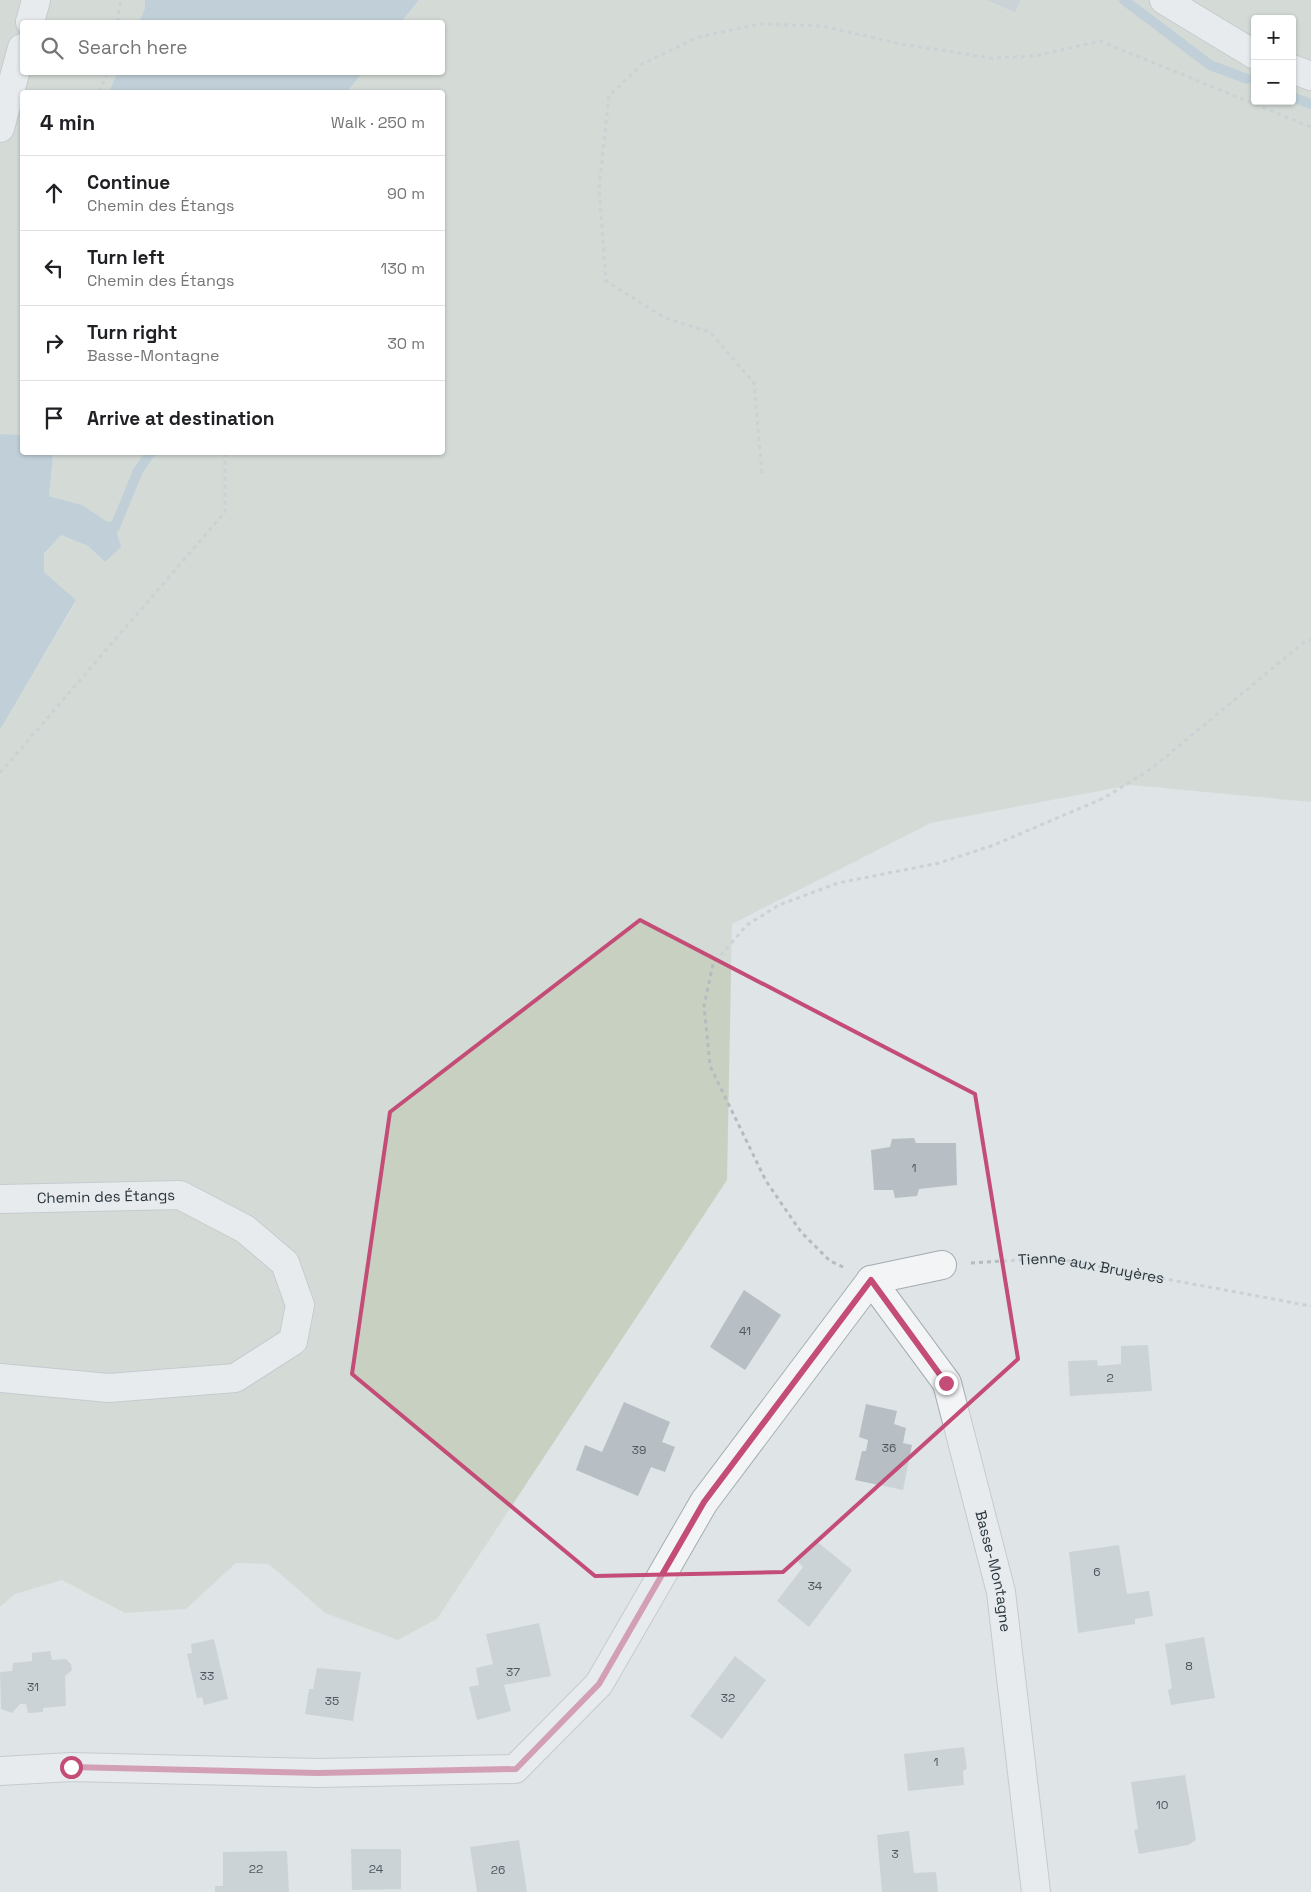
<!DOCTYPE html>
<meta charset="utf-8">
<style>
body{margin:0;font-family:"Space Grotesk",sans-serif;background:#f2f2f2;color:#202124}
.controls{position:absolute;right:15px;top:15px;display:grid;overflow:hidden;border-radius:5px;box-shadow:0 1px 4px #0004}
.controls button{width:45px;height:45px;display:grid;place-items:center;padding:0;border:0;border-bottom:1px solid #e0e0e0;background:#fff;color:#202124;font:25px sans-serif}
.stop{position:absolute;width:15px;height:15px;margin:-11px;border:4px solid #c44d77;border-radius:50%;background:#fff}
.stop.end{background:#c44d77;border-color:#fff;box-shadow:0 1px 5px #0008}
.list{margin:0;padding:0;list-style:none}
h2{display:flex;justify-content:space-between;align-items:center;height:65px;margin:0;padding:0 20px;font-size:21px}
h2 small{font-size:16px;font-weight:400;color:#757577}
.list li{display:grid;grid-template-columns:32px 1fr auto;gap:15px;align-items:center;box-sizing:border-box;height:75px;padding:0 20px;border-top:1px solid #e0e0e0}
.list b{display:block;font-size:19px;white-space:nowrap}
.list p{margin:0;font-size:16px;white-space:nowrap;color:#757577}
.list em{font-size:16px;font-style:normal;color:#757577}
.icon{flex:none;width:28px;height:28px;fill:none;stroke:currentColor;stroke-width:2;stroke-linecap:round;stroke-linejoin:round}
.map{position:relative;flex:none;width:1311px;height:1892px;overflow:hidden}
.search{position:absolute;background:#fff;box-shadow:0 1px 4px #0004;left:20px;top:20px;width:425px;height:55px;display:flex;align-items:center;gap:12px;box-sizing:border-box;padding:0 18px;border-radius:5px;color:#757577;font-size:19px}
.panel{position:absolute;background:#fff;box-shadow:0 1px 4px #0004;left:20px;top:90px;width:425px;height:365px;border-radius:5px}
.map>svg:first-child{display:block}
.green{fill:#c8d1c1;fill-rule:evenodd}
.water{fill:#9db8c5}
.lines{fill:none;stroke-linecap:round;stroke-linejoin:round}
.stream{stroke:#9db8c5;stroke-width:10}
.building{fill:#b7bec4}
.street-casing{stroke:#a5acb1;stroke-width:30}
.path{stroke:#b6bbbe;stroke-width:3;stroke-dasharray:4 4;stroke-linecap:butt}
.street{stroke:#f2f4f6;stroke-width:28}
.route{stroke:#c44d77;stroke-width:6}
.marked{fill:none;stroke:#c44d77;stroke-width:4;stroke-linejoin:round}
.labels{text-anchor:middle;stroke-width:4;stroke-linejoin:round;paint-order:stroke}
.number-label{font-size:12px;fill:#4c575f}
.street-label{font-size:15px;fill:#29353d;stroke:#eef3f5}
</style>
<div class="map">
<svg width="1311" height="1892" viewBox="0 0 1311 1892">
<rect width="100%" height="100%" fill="#dfe4e7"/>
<!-- green -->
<g class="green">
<path d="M 0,0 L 145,0 L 145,8 L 139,22 L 22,22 L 22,72 L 117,73 L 109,92 L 22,92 L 22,435 L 0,434 Z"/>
<path d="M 419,0 L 986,0 L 1014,13 L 1021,0 L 1311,0 L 1311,802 L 1131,785 L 931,823 L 732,924 L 727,1180 L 437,1619 L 398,1640 L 325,1613 L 269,1564 L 236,1563 L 186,1609 L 125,1613 L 62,1580 L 15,1594 L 0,1607 L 0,730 L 76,601 L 44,572 L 44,555 L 61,535 L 88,546 L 105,562 L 82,505 L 49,496 L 53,457 L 48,453 L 442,452 L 442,92 L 347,92 L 362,73 L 442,72 L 442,22 L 401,22 ZM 1255,19 L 1292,19 L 1292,101 L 1255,101 Z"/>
</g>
<!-- water -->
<g class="water">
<path d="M 145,0 L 419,0 L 401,22 L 139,22 L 145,8 Z"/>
<path d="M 117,73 L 117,72 L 362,73 L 347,92 L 109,92 Z"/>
<path d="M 0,434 L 22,435 L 22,452 L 48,453 L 53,457 L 49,496 L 82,505 L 115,527 L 121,547 L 105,562 L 88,546 L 61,535 L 44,554 L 44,572 L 76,600 L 0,730 Z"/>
</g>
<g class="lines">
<!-- stream -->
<g class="stream">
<path d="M 1124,0 L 1210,65 L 1247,79"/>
<path d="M 1292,97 L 1311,104"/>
<path d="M 101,526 L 115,527 L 138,471 L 151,452"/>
</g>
</g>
<!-- building -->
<g class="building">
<path d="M 986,0 L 1021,0 L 1015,13 Z"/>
<path d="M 914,1138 L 916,1143 L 956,1143 L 957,1185 L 919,1189 L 917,1196 L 895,1198 L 893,1190 L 874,1190 L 871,1150 L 890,1147 L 892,1139 Z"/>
<path d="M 744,1290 L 781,1315 L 745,1370 L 710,1347 Z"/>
<path d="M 1148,1345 L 1152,1391 L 1070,1396 L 1068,1361 L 1097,1360 L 1098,1366 L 1121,1364 L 1121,1346 Z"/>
<path d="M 624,1402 L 670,1422 L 662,1442 L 675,1447 L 665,1472 L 651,1467 L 638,1496 L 576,1470 L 585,1445 L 602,1452 Z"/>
<path d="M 866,1404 L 897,1411 L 894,1424 L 906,1428 L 903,1443 L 912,1445 L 903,1490 L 855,1480 L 862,1451 L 866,1451 L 868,1440 L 859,1437 Z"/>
<path d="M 815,1540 L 852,1570 L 809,1627 L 777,1601 L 803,1567 L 798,1562 Z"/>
<path d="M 1119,1545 L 1127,1594 L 1149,1591 L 1153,1616 L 1135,1619 L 1135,1624 L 1078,1633 L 1069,1552 Z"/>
<path d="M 539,1623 L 551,1676 L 504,1685 L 511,1711 L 477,1720 L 469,1687 L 479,1685 L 476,1668 L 493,1664 L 486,1634 Z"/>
<path d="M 1204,1637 L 1215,1698 L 1171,1705 L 1168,1690 L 1172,1688 L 1165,1644 Z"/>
<path d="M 214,1639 L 228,1699 L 204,1705 L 202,1697 L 197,1698 L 187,1654 L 192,1653 L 191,1644 Z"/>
<path d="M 50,1651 L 52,1660 L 66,1659 L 71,1664 L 72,1670 L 65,1676 L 66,1706 L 43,1708 L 43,1712 L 28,1713 L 26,1704 L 20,1704 L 12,1713 L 1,1709 L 0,1672 L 12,1671 L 13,1663 L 32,1661 L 32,1653 Z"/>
<path d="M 735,1656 L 766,1680 L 722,1739 L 690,1716 Z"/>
<path d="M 317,1668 L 361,1672 L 353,1721 L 305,1714 L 309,1689 L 313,1689 Z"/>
<path d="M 964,1747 L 967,1769 L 963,1771 L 964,1785 L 908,1791 L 904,1754 Z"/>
<path d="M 1185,1775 L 1196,1840 L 1188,1845 L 1139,1854 L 1134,1830 L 1138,1829 L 1131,1782 Z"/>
<path d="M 909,1831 L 914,1873 L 936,1872 L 938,1892 L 882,1892 L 877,1835 Z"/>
<path d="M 519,1840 L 527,1892 L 477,1892 L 470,1847 Z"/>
<path d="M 351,1849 L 401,1849 L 401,1889 L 352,1890 Z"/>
<path d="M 287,1851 L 289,1892 L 215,1892 L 215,1886 L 223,1886 L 223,1852 Z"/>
</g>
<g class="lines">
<!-- street casing -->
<g class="street-casing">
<g id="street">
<path d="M 1164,0 L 1255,55"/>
<path d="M 30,22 L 36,0"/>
<path d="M 1292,69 L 1311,76"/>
<path d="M 0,128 L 22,48"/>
<path id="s2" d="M 0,1199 L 180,1195 L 245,1229 L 285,1263 L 300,1305 L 293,1341 L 235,1378 L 109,1388 L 0,1378"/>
<path id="s3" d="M 871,1280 L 947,1383 L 1001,1592 L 1036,1892"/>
<path d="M 871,1280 L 942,1265"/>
<path d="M 0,1771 L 71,1767 L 319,1773 L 515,1769 L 599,1684 L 704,1502 L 871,1280"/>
</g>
</g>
<!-- path -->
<g class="path">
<path d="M 117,22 L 121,0"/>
<path d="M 99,92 L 108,72"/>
<path d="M 762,473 L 754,383 L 710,332 L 665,318 L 606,281 L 599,188 L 609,96 L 642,64 L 698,37 L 760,24 L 822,26 L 901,44 L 991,58 L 1035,56 L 1100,41 L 1311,127"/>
<path d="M 0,773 L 225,512 L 225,452"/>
<path id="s1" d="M 971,1263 L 1053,1258 L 1311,1306"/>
<path d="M 843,1267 L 830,1261 L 801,1232 L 766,1181 L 710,1066 L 704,1006 L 713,964 L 747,925 L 779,905 L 838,883 L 939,863 L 994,845 L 1104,798 L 1151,769 L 1303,643 L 1311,640"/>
</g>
<!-- street -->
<use href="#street" class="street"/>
</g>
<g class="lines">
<!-- route -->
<path class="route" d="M 71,1767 L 318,1773 L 516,1769 L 599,1684 L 704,1502 L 871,1280 L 946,1383"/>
</g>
<!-- marked area -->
<path d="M0 0H1311V1892H0ZM 640,920 L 975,1094 L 1018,1359 L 783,1572 L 595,1576 L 352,1374 L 390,1112 Z" fill="#dfe4e7" fill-opacity=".55" fill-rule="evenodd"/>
<path class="marked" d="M 640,920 L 975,1094 L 1018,1359 L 783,1572 L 595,1576 L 352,1374 L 390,1112 Z"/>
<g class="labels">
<!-- number labels -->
<g class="number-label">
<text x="914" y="1172">1</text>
<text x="745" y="1335">41</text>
<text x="1110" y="1382">2</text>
<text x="889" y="1452">36</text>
<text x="639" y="1454">39</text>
<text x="1097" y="1576">6</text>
<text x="815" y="1590">34</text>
<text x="1189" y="1670">8</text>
<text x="513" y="1676">37</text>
<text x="207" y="1680">33</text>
<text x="33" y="1691">31</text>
<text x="728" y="1702">32</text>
<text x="332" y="1705">35</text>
<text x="936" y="1766">1</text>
<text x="1162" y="1809">10</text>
<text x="895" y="1858">3</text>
<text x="256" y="1873">22</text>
<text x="376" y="1873">24</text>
<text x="498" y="1874">26</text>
</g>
<!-- street labels -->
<g class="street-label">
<text dy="5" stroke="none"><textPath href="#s2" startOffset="106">Chemin des Étangs</textPath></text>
<text dy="5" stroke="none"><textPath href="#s1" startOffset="121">Tienne aux Bruyères</textPath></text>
<text dy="5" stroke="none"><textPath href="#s3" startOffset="322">Basse-Montagne</textPath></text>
</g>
</g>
</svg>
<div class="controls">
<button>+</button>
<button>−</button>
</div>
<div class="stop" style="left:71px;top:1767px"></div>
<div class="stop end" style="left:946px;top:1383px"></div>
<div class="search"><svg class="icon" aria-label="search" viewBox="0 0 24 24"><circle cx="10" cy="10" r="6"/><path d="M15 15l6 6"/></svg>Search here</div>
<section class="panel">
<h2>4 min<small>Walk · 250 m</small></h2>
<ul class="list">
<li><svg class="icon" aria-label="ahead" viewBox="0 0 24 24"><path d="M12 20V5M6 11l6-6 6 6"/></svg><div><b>Continue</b><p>Chemin des Étangs</p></div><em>90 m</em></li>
<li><svg class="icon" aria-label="left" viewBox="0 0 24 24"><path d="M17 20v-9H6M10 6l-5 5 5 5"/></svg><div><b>Turn left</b><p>Chemin des Étangs</p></div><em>130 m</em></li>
<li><svg class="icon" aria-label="right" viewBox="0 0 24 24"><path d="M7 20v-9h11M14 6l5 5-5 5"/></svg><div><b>Turn right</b><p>Basse-Montagne</p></div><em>30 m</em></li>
<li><svg class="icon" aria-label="arrive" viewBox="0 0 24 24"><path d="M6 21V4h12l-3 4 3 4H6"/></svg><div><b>Arrive at destination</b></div></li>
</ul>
</section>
</div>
